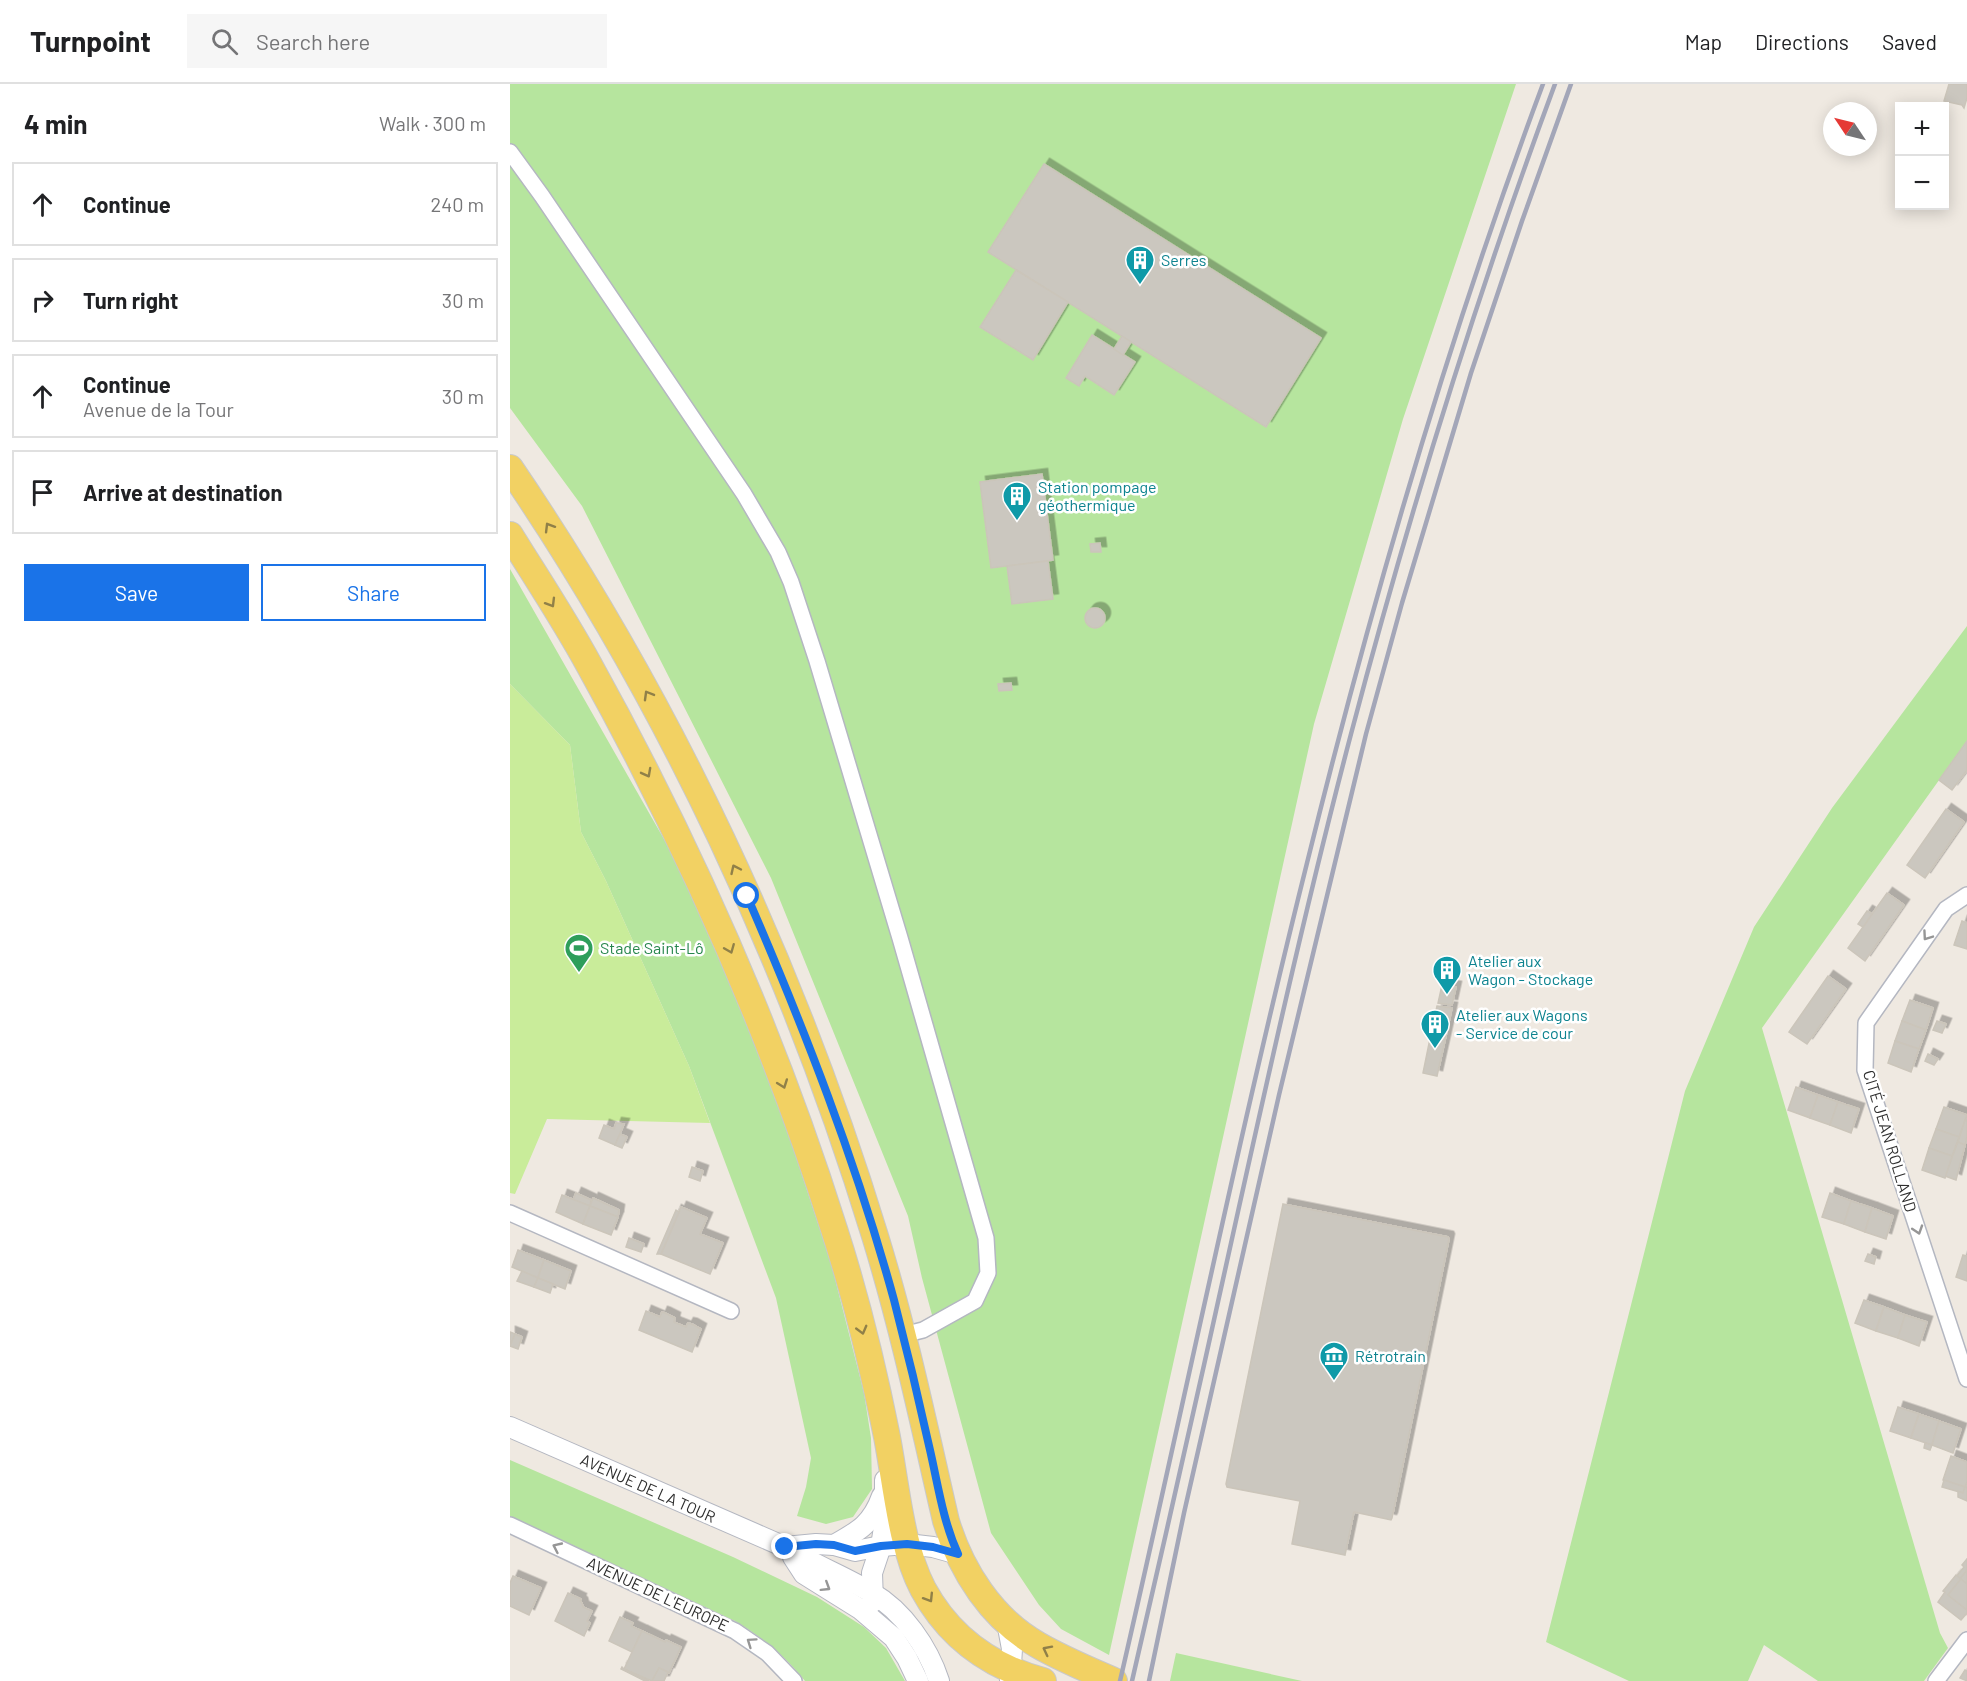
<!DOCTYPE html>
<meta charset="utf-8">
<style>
body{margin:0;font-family:Barlow,sans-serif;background:#f6f6f6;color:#202124}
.controls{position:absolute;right:18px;top:18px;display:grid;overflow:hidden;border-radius:0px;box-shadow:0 3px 15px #0003}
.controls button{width:54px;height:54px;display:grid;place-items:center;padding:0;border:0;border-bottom:2px solid #e0e0e0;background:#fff;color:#202124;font:30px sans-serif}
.compass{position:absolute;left:1313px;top:18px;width:54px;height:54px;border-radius:50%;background:#fff;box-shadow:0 3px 15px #0003;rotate:305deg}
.stop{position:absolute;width:18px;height:18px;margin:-14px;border:4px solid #1a73e8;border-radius:50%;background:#fff}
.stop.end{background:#1a73e8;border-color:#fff;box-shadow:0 2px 6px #0008}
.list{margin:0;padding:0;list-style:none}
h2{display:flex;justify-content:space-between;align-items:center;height:78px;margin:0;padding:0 24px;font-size:26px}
h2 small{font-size:20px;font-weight:400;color:#757577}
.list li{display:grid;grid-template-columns:39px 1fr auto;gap:18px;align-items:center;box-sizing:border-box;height:84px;margin:0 12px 12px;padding:0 12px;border:2px solid #e0e0e0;border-radius:0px}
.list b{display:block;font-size:22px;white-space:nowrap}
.list p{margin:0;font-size:20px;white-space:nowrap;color:#757577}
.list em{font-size:20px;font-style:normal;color:#757577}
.actions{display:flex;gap:12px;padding:18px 24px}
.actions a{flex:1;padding:14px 0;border:2px solid #1a73e8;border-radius:0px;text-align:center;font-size:21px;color:#1a73e8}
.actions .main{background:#1a73e8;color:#fff}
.icon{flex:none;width:33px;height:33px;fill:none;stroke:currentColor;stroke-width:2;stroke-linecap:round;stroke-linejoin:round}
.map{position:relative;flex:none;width:1457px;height:1597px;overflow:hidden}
header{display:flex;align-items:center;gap:36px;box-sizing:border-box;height:84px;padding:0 30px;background:#fff;border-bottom:2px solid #e0e0e0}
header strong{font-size:28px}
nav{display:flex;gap:33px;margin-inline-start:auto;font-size:21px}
.search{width:420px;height:54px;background:#f6f6f6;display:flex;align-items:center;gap:15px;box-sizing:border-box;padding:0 21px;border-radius:0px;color:#757577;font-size:22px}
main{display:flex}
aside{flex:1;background:#fff}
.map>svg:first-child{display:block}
.green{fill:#b6e59e}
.pitch{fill:#c9ec9a}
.building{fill:#cbc7bf;stroke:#cbc5ba;stroke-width:1.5;filter:url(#shadow)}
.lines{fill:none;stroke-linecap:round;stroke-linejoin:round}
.minor-casing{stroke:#b4b7c1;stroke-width:18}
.tertiary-casing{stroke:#b4b7c1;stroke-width:22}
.primary-casing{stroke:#c9c9c9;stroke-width:28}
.minor{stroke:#fff;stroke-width:15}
.tertiary{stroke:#fff;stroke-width:20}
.primary{stroke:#f2d163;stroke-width:26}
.rail{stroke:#a3a6b8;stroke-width:4.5}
.oneway{stroke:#908048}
.oneway2{stroke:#969696}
.route{stroke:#1a73e8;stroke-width:8}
.labels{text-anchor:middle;stroke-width:5;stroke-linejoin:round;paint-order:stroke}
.culture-label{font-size:16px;fill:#0d838f;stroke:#fff;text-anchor:start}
.leisure-label{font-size:16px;fill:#27864d;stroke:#fff;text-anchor:start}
.street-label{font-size:16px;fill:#2e2e2e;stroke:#fff}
</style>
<header>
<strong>Turnpoint</strong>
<div class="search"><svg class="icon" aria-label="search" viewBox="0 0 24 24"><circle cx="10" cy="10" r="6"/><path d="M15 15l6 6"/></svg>Search here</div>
<nav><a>Map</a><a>Directions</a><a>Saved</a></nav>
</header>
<main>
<aside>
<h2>4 min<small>Walk · 300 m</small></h2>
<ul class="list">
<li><svg class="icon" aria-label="ahead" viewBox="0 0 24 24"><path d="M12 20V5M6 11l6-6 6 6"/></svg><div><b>Continue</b></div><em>240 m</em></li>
<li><svg class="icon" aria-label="right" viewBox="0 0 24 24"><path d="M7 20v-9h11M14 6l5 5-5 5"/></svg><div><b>Turn right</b></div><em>30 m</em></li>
<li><svg class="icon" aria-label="ahead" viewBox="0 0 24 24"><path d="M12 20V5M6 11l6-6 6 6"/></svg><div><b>Continue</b><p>Avenue de la Tour</p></div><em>30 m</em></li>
<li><svg class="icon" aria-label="arrive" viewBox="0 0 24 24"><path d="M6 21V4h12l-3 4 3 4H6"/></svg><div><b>Arrive at destination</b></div></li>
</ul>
<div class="actions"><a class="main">Save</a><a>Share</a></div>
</aside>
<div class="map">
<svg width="1457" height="1597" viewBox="0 0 1457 1597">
<defs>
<filter id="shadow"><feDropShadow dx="5.5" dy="-5.5" stdDeviation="0" flood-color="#0004"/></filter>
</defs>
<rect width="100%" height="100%" fill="#efe9e1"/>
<!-- green -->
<g class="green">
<path d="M 0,0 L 1006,0 L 893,335 L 804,640 L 599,1571 L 551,1545 L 529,1521 L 481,1449 L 412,1194 L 398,1132 L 261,794 L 72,422 L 0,324 Z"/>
<path d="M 0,485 L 179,799 L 265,1009 L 321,1179 L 354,1309 L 361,1354 L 362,1405 L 343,1433 L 316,1440 L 287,1432 L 296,1403 L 301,1374 L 266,1214 L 179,982 L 96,797 L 71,748 L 60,661 L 0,600 Z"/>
<path d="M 1457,542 L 1457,657 L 1252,944 L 1430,1549 L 1438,1564 L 1414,1597 L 1308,1597 L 1254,1561 L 1238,1597 L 1119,1597 L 1036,1558 L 1175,1007 L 1244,843 L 1322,724 Z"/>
<path d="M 0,1376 L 223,1473 L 307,1513 L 354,1543 L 376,1564 L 395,1597 L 295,1597 C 275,1572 252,1553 225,1537 L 0,1432 Z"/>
<path d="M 666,1569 L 792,1597 L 660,1597 Z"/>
</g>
<!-- pitch -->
<path class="pitch" d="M 0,600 L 60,661 L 71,748 L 96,797 L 179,982 L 200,1039 L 37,1035 L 5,1110 L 0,1109 Z"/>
<!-- building -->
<g class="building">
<path d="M 1439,0 L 1457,0 L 1457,14 L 1454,24 L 1452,21 L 1434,17 Z"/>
<path d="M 534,80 L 811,254 L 756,343 L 478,168 Z"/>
<path d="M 506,186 L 558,218 L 523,276 L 470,243 Z"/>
<path d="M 582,251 L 625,278 L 604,311 L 575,292 L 569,302 L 556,294 Z"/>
<path d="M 612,252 L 621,258 L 613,271 L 604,265 Z"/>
<path d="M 532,390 L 543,476 L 481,484 L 470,398 Z"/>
<path d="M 590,459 L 591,468 L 581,468 L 580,460 Z"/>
<path d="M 538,477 L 543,515 L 502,520 L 497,482 Z"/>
<circle cx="585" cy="534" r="10"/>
<path d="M 501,599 L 502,606 L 489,607 L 488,600 Z"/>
<path d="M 1457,657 L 1457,686 L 1442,706 L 1429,696 Z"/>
<path d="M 1436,725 L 1454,738 L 1415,794 L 1397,781 Z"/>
<path d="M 1377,809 L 1394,821 L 1355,877 L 1338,864 Z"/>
<path d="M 1357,827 L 1362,830 L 1353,843 L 1348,840 Z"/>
<path d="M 1452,837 L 1457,839 L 1457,865 L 1444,861 Z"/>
<path d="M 1318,892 L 1336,905 L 1297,960 L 1279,948 Z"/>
<path d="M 932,901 L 946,903 L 942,921 L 928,919 Z"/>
<path d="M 1400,916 L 1423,924 L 1416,946 L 1392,937 Z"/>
<path d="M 927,922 L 942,924 L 938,943 L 923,940 Z"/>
<path d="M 1392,937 L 1416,946 L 1409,965 L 1385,957 Z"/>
<path d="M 1427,937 L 1436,940 L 1432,949 L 1423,946 Z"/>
<path d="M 923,940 L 938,943 L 927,992 L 913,989 Z"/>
<path d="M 1385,957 L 1409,965 L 1401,988 L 1378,979 Z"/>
<path d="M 1418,970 L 1428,975 L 1424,981 L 1415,977 Z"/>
<path d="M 1286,1003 L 1308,1011 L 1300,1034 L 1278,1026 Z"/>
<path d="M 1308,1011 L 1328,1018 L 1320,1041 L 1300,1034 Z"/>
<path d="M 1328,1018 L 1349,1025 L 1341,1049 L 1320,1041 Z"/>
<path d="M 1434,1023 L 1457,1031 L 1449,1053 L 1426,1045 Z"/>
<path d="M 1455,1036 L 1457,1037 L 1457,1053 L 1455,1061 L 1448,1058 Z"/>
<path d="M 106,1039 L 114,1040 L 105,1061 L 89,1054 L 94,1041 L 104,1045 Z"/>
<path d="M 1426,1045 L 1449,1053 L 1442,1072 L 1419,1064 Z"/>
<path d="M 110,1050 L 117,1053 L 112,1064 L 105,1061 Z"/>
<path d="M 1448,1058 L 1455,1061 L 1446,1096 L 1435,1092 Z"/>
<path d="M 1419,1064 L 1442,1072 L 1435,1094 L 1412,1086 Z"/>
<path d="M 182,1083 L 193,1087 L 190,1097 L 179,1093 Z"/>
<path d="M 66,1109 L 81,1116 L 80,1122 L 63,1116 Z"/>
<path d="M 1320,1109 L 1341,1117 L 1334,1140 L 1312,1133 Z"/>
<path d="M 52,1111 L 80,1122 L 73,1140 L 46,1128 Z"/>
<path d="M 83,1114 L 109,1126 L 108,1133 L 80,1122 Z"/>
<path d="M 1341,1117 L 1362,1124 L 1355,1148 L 1334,1140 Z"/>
<path d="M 773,1120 L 938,1153 L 939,1155 L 882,1434 L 881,1436 L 844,1428 L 835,1471 L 782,1460 L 790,1417 L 717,1403 L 716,1400 Z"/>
<path d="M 80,1122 L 108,1133 L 101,1151 L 73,1140 Z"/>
<path d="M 171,1123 L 197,1134 L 190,1150 L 213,1159 L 200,1190 L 151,1170 Z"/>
<path d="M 1362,1124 L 1383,1132 L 1376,1155 L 1355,1148 Z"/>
<path d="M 166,1126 L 169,1128 L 151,1170 L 147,1170 Z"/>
<path d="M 119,1154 L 134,1160 L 131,1168 L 116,1163 Z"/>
<path d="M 8,1166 L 34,1176 L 28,1194 L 2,1183 Z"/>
<path d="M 1358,1170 L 1366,1173 L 1364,1180 L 1355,1177 Z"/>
<path d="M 1453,1171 L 1457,1172 L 1457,1197 L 1446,1193 Z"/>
<path d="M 34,1176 L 61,1187 L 55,1205 L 28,1194 Z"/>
<path d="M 12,1187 L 28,1194 L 24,1203 L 7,1197 Z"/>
<path d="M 28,1194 L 43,1200 L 40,1209 L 24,1203 Z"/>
<path d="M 1354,1216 L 1374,1223 L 1366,1247 L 1345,1239 Z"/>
<path d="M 1374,1223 L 1395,1231 L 1388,1254 L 1366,1247 Z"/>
<path d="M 136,1227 L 150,1233 L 152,1228 L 155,1229 L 165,1234 L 164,1238 L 166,1239 L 176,1243 L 178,1239 L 182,1240 L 191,1245 L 182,1268 L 129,1246 Z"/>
<path d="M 1395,1231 L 1417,1238 L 1409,1262 L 1388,1254 Z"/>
<path d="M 0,1248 L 5,1250 L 0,1262 Z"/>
<path d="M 5,1250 L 12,1253 L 8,1265 L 0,1262 Z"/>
<path d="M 1388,1323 L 1409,1330 L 1401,1354 L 1380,1347 Z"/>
<path d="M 1409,1330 L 1429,1337 L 1422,1361 L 1401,1354 Z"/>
<path d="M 1429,1337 L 1451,1345 L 1443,1369 L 1422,1361 Z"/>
<path d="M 1415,1359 L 1422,1361 L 1420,1366 L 1414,1364 Z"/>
<path d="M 1441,1372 L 1457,1378 L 1457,1398 L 1455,1403 L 1433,1396 Z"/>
<path d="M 1434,1396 L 1455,1403 L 1453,1409 L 1432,1403 Z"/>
<path d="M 1455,1403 L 1457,1404 L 1457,1417 L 1448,1413 L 1448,1407 L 1453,1409 Z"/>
<path d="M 1457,1475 L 1457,1486 L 1450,1495 L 1447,1492 L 1454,1483 L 1452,1481 Z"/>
<path d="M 1457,1486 L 1457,1500 L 1450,1495 Z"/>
<path d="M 1446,1491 L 1451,1495 L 1438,1511 L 1457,1526 L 1457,1529 L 1451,1536 L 1428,1518 L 1435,1508 L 1433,1507 Z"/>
<path d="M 3,1492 L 31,1504 L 19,1531 L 0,1522 L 0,1499 Z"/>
<path d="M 1451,1495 L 1457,1500 L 1457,1526 L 1438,1511 Z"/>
<path d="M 58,1509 L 71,1515 L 70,1517 L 72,1519 L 73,1523 L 82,1527 L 77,1537 L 80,1539 L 74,1552 L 45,1537 Z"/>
<path d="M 110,1533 L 123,1539 L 121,1542 L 132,1547 L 122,1568 L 99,1557 Z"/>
<path d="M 132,1547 L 155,1558 L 156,1556 L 171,1563 L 159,1589 L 149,1584 L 142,1597 L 114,1585 Z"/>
<path d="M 112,1583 L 114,1585 L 139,1597 L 135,1597 L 111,1585 Z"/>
<path d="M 149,1584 L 158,1588 L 154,1597 L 142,1597 Z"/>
<path d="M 1455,1586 L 1457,1587 L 1457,1597 L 1450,1594 Z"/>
</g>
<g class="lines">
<!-- minor casing -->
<g class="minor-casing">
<g id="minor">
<path d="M 0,68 L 32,112 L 234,410 L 268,468 L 281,498 L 307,577 L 390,854 L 476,1154 L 478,1189 L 465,1217 L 413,1246 L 393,1251"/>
<path d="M 1457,811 L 1436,825 L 1356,939 L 1355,986 L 1457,1295"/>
<path d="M 0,1129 L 221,1227"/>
<path d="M 0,1441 L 225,1547 L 257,1569 L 284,1597"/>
<path d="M 1426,1597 L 1457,1556"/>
</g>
</g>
<!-- tertiary casing -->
<g class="tertiary-casing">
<g id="tertiary">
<path d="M 0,1343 L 275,1463 C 304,1481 334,1492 362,1509 C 393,1527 418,1563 429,1597"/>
<path d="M 324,1461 C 349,1447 362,1440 372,1412"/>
<path d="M 275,1463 L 306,1460 L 324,1461 L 345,1467 L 371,1462 L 397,1460 L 423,1463 L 448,1470"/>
<path d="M 283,1473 L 294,1490 L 350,1525 L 384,1554 L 397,1574 L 408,1597"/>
<path d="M 363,1518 L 362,1489 L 371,1462 L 375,1437 L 375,1396"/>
<path d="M 497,1538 L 502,1565 L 500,1597"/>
</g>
</g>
<!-- primary casing -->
<g class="primary-casing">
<g id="primary">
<path d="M 0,384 C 160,619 282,881 365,1152 C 394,1246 414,1342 436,1437 C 451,1487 482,1535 528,1561 C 552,1575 579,1586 604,1597"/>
<path d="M 0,451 C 26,493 54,535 78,579 C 178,759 262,948 324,1145 C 346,1213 363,1283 377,1353 C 386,1400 391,1463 413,1505 C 439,1553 481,1583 533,1597"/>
</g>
</g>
<!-- minor -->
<use href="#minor" class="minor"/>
<!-- tertiary -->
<use href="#tertiary" class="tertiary"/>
<!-- primary -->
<use href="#primary" class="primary"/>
<!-- rail -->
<g class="rail">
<path d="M 610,1597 C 673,1325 729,1050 797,779 C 862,516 938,254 1033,0"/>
<path d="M 622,1597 C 646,1492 671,1386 694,1281 C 741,1070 786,859 841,650 C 899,430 966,213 1045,0"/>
<path d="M 639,1597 L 674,1429 L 769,1011 L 856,650 L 892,519 L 961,289 L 1012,137 L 1061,0"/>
</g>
</g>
<!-- one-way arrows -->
<defs><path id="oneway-chevron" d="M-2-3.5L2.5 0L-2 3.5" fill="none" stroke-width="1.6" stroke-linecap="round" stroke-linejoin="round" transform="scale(1.5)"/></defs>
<g class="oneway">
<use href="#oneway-chevron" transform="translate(39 443) rotate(-121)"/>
<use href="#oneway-chevron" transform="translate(41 519) rotate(59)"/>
<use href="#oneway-chevron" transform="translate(138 611) rotate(-120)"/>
<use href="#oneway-chevron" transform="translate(137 689) rotate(62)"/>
<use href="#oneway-chevron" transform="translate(225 785) rotate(-115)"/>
<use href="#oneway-chevron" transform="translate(220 865) rotate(68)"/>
<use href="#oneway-chevron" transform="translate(273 1000) rotate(70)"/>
<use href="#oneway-chevron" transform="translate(352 1246) rotate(75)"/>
<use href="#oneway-chevron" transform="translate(419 1514) rotate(58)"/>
<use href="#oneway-chevron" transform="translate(537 1566) rotate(-153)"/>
</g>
<g class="oneway2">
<use href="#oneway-chevron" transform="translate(1417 852) rotate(125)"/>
<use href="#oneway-chevron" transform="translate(1408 1146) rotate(72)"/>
<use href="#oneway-chevron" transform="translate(47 1463) rotate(-155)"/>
<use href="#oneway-chevron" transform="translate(316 1503) rotate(32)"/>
<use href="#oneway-chevron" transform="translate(241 1558) rotate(-145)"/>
</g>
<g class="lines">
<!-- route -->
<path class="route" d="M 237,812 C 294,944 346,1077 384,1216 C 397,1266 409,1316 420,1366 C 428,1401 433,1437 448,1470 L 423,1463 L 397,1460 L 371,1462 L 345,1467 L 324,1461 L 306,1460 L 275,1463"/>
</g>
<!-- icons -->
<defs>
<g id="building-pin" transform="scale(1.5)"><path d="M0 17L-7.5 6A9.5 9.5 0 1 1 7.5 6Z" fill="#0f9aa8" stroke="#fff"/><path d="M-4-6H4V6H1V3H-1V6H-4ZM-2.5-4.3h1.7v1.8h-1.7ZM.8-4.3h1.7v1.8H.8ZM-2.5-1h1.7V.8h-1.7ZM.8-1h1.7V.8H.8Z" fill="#fff"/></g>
<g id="stadium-pin" transform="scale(1.5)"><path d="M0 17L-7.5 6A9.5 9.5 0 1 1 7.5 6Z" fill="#2e9e5b" stroke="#fff"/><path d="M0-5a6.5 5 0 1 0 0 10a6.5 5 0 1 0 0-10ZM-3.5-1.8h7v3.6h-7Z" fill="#fff"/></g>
<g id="museum-pin" transform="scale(1.5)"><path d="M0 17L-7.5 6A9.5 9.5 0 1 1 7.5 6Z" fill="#0f9aa8" stroke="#fff"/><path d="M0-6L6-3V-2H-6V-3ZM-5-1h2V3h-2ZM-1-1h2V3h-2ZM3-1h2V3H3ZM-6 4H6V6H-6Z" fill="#fff"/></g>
</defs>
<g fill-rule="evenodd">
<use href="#building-pin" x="630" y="176"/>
<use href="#building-pin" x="507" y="412"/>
<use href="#stadium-pin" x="69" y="864"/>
<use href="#building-pin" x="937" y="886"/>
<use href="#building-pin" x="925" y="940"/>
<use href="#museum-pin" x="824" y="1272"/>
</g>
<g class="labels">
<!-- culture labels -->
<g class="culture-label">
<text x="651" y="182">Serres</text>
<text x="528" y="409">Station pompage<tspan x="528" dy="18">géothermique</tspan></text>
<text x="958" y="883">Atelier aux<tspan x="958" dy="18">Wagon - Stockage</tspan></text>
<text x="946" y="937">Atelier aux Wagons<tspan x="946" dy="18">- Service de cour</tspan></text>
<text x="845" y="1278">Rétrotrain</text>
</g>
<!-- leisure labels -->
<g class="leisure-label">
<text x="90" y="870">Stade Saint-Lô</text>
</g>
<!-- street labels -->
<g class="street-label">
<text transform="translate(1380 1057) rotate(73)" y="6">CITÉ JEAN ROLLAND</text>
<text transform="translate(138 1404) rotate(24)" y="6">AVENUE DE LA TOUR</text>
<text transform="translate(148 1510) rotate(25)" y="6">AVENUE DE L'EUROPE</text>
</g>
</g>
</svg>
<div class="controls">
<button>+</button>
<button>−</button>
</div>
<svg class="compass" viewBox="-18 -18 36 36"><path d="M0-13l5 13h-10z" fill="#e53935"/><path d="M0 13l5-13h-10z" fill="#757577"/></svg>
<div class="stop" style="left:237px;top:812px"></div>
<div class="stop end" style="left:275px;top:1463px"></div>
</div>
</main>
